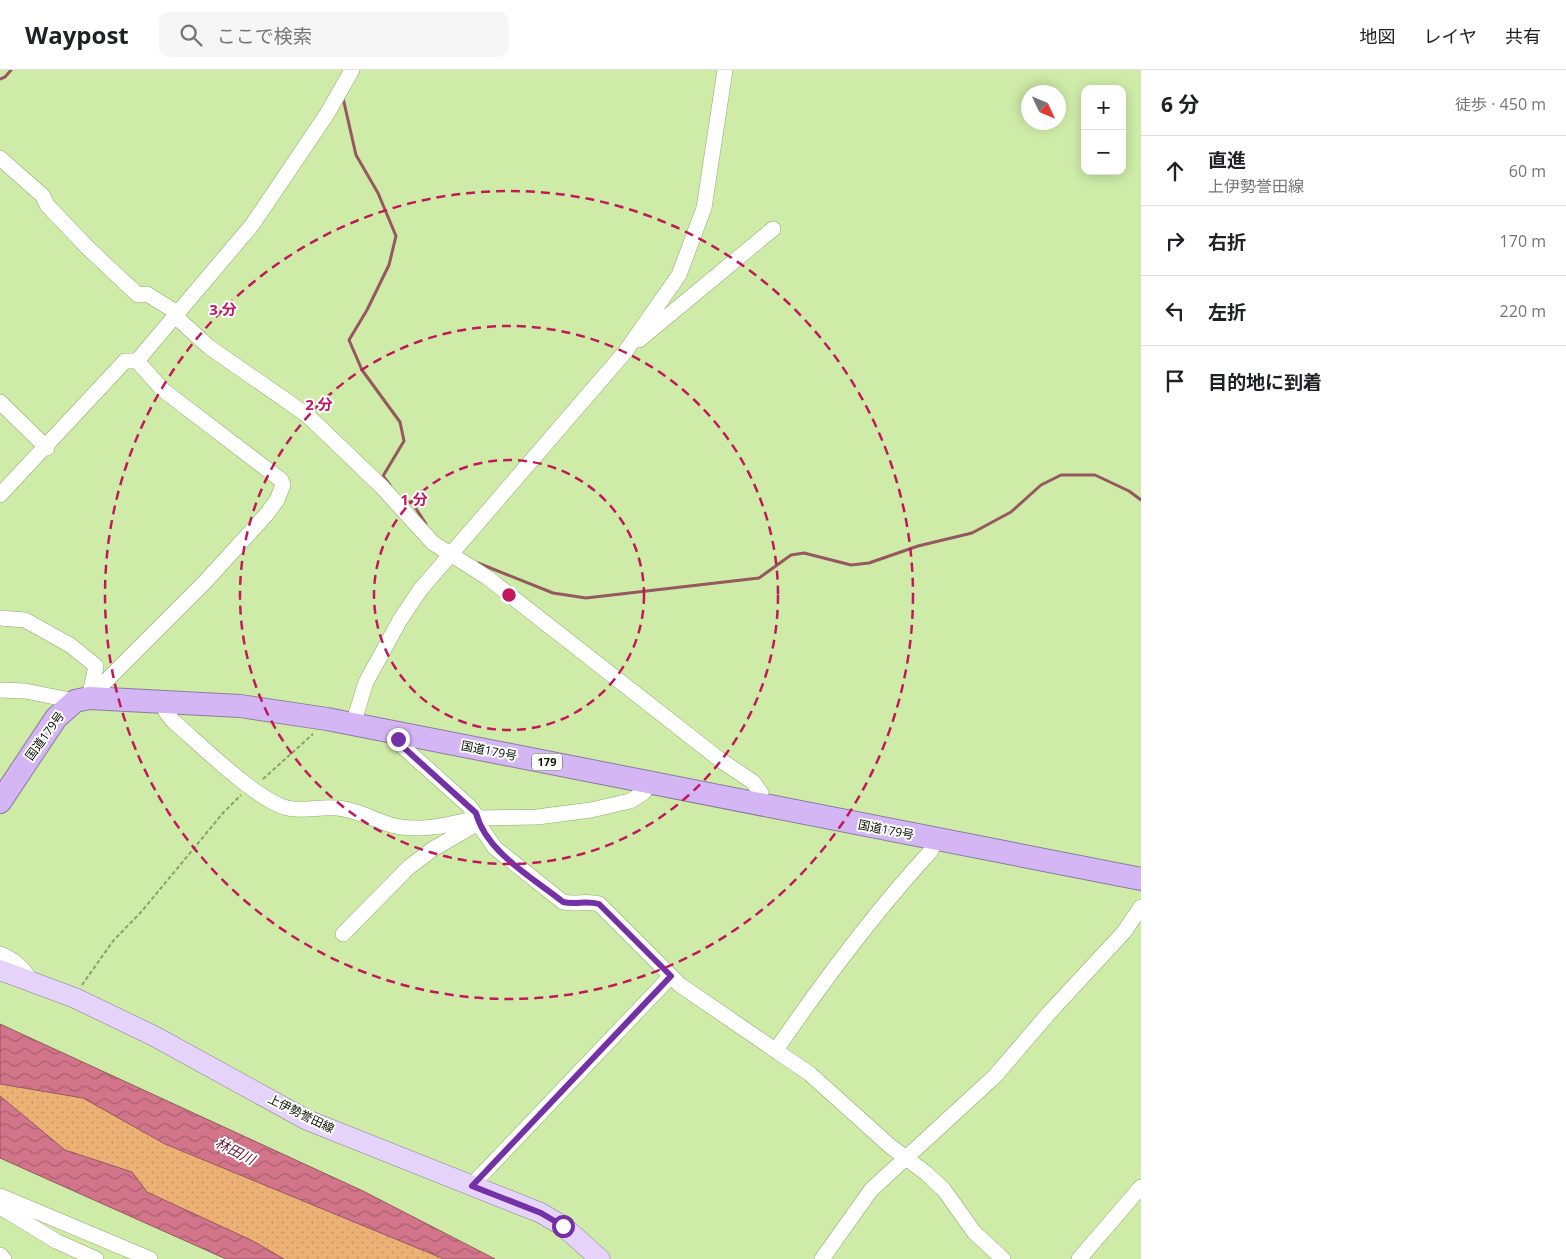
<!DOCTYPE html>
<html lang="ja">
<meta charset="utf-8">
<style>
body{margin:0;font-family:"Open Sans","Noto Sans JP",sans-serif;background:#f6f6f6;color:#202124}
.controls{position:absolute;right:15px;top:15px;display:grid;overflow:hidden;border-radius:10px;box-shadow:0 2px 12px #0003}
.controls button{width:45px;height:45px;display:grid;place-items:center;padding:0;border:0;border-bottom:1px solid #e0e0e0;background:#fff;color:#202124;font:25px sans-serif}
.compass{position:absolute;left:1021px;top:15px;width:45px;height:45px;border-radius:50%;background:#fff;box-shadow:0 2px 12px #0003;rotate:134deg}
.stop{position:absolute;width:15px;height:15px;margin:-11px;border:4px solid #7431a5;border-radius:50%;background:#fff}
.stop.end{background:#7431a5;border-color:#fff;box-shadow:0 1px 5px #0008}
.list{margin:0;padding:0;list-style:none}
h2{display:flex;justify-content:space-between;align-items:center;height:65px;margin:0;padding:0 20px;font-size:21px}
h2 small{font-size:16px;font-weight:400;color:#757577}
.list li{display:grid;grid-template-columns:32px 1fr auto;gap:15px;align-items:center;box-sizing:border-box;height:70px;padding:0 20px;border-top:1px solid #e0e0e0}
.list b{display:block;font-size:19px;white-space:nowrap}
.list p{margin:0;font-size:16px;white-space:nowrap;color:#757577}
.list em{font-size:16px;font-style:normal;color:#757577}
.icon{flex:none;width:28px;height:28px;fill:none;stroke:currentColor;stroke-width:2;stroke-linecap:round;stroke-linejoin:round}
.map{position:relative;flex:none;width:1141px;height:1189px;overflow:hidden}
header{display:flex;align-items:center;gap:30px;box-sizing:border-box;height:70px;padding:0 25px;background:#fff;border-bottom:1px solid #e0e0e0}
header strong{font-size:24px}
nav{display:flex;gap:28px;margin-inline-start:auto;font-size:18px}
.search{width:350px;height:45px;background:#f6f6f6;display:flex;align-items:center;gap:12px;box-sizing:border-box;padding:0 18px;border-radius:10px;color:#757577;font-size:19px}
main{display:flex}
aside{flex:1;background:#fff}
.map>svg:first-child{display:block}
.green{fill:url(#green-dots)}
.water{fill:url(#water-waves);stroke:#965761}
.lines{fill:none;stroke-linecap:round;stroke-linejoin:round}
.stream{stroke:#965761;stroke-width:3}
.minor-casing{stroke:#90ab6a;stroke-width:16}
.major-casing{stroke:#8d7c9f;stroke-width:21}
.highway-casing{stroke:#8d7c9f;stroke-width:24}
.path{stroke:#899f6d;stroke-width:2;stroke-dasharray:4 2.5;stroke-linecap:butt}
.minor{stroke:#fff;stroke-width:15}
.major{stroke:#e6d3f9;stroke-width:20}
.highway{stroke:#d5b6f5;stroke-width:22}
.route{stroke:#7431a5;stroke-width:6}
.ring{fill:none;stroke:#c2185b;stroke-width:2.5;stroke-dasharray:9 6}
.labels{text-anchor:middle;stroke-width:4;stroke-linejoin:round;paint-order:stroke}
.shield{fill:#fff;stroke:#52584c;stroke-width:1}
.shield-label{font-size:11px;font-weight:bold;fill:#081100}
.street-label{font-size:12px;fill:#081100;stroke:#fff}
.water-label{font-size:14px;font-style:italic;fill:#6a1530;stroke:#fff}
.centre{fill:#c2185b;stroke:#fff;stroke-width:2.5}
.ring-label{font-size:15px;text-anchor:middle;font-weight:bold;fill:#c2185b;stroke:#fff;stroke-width:4;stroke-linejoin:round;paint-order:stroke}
</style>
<header>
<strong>Waypost</strong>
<div class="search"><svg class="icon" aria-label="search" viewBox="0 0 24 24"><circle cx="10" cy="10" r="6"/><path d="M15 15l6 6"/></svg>ここで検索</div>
<nav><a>地図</a><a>レイヤ</a><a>共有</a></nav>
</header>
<main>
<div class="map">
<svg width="1141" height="1189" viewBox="0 0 1141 1189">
<defs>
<pattern id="green-dots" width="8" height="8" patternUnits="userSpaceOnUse" patternTransform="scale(1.25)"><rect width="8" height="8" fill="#ecb174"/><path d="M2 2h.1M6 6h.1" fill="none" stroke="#c99763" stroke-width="1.8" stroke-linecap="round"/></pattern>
<pattern id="water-waves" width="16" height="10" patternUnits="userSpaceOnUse" patternTransform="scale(1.25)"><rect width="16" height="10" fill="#d3758a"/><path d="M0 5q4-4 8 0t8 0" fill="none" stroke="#a95f6e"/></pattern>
</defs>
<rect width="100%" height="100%" fill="#ceeba7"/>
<!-- green -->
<path class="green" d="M 0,1014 L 83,1028 L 165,1074 L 444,1189 L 284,1189 L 253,1171 L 147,1122 L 132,1102 L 65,1080 L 0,1026 Z"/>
<!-- water -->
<g class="water">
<path d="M 0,954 L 363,1121 L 495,1189 L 444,1189 L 165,1074 L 83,1028 L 0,1014 Z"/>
<path d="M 0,1026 L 65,1080 L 132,1102 L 147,1122 L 253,1171 L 284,1189 L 226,1189 L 0,1088 Z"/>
</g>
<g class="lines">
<!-- stream -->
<g class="stream">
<path d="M 0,9 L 5,7 L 11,0"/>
<path d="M 343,28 L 356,85 L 378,123 L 396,166 L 389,195 L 367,240 L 349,270 L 362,300 L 400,352 L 404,371 L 383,406 L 390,415"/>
<path d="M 400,427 L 413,434 L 426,454"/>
<path d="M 478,493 L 553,523 L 586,528 L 759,508 L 791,485 L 804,483 L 851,495 L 869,493 L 918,476 L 972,463 L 1011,442 L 1041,415 L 1061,405 L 1095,405 L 1129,421 L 1141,430"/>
</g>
<!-- minor casing -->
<g class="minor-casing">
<g id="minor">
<path d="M 0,88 L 43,126 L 47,135 L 87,177 L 138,225 L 147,224 L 176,242"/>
<path d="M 174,245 L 209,277 L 307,345 L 382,417 L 433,473 L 488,508 L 719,689 L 753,712 L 761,723 L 759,735"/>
<path d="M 639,270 L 773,159"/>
<path d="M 137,291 L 252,155 L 327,44 L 352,0"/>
<path d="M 0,332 L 47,378"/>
<path d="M 0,425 L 125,291 L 137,291 L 163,320 L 281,410 L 283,415 L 277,430 L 266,445 L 204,513 L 89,628"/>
<path d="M 0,548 L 25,550 L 70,575 L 96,596 L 89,628"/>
<path d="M 0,620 L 25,621 L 75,631"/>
<path d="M 164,631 L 166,642 L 173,651 C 199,673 256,730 287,738 C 306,742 325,735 344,739 C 362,742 378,752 395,756 C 423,762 451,754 478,748 L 469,736 L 402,676 L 397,663"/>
<path d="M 353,654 L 366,612 L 400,550 L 420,520 L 625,282 L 679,205 L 704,138 L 725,0"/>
<path d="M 650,713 L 643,723 L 630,731 L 591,740 L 537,747 L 478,748 L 478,753 L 495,778 L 563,832 C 576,835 586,830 599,834 L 680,915 L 810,1004 L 890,1076 L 926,1103 L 944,1120 L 974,1162 L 1003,1189"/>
<path d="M 343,864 L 409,797 L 433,779 L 478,753"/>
<path d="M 0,884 C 15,890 23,898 31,911"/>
<path d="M 776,980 C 824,910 873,844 930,782 L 937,769"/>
<path d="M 472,1115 L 671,906"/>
<path d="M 0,1126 L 150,1189"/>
<path d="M 0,1137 L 56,1171 L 96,1189"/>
<path d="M 0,1185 L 4,1189"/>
<path d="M 822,1189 L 871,1120 L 995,1006 L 1049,943 L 1124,862 L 1141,837"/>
<path d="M 1079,1189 L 1141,1117"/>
</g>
</g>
<!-- major casing -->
<g class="major-casing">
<path id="major" d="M 0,900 L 75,928 L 154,966 L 307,1050 L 541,1143 L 563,1156 L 600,1189"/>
</g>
<!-- highway casing -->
<g class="highway-casing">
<path id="highway" d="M 0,732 L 56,648 L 75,631 L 89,628 L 240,636 L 327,649 L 1141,809"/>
</g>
<!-- path -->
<g class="path">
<path d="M 263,709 L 313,664"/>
<path d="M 82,915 L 113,871 L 142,841 L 223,743 L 241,725"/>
</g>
<!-- minor -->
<use href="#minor" class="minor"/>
<!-- major -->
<use href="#major" class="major"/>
<!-- highway -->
<use href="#highway" class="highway"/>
</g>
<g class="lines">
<!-- route -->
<path class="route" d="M 398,669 L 402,676 L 476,743 C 486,782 533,808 563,832 C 576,835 586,830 599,834 L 671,906 L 472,1116 L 541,1143 L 563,1156"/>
</g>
<!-- distance rings -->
<g class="ring">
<circle cx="509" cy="525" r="135"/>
<circle cx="509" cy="525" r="269"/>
<circle cx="509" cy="525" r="404"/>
</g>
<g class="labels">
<!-- shield labels -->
<rect class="shield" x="532" y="683.5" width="30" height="17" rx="4"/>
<g class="shield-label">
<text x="547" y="696">179</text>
</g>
<!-- street labels -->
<g class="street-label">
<text transform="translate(45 666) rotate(-54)" y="4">国道179号</text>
<text transform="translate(489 681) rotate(11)" y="4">国道179号</text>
<text transform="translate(886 760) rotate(11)" y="4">国道179号</text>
<text transform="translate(301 1044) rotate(26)" y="4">上伊勢誉田線</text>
</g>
<!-- water labels -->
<g class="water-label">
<text transform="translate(235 1081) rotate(27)" y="5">林田川</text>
</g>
</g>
<circle cx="509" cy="525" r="8" class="centre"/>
<g class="ring-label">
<text x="223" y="245">3 分</text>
<text x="319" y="340">2 分</text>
<text x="414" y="435">1 分</text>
</g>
</svg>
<div class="controls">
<button>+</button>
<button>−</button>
</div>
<svg class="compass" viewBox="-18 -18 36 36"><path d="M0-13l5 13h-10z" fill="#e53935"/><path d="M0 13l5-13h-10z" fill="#757577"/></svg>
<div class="stop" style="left:563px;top:1156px"></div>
<div class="stop end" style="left:398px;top:669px"></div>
</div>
<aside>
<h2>6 分<small>徒歩 · 450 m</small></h2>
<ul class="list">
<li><svg class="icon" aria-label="ahead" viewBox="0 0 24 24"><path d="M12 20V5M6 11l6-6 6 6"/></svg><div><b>直進</b><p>上伊勢誉田線</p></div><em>60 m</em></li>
<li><svg class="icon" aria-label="right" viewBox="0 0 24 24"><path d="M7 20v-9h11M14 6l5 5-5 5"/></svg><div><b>右折</b></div><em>170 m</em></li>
<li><svg class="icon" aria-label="left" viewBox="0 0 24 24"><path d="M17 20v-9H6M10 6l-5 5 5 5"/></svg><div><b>左折</b></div><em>220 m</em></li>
<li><svg class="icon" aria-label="arrive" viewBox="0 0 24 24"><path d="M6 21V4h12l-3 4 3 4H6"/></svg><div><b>目的地に到着</b></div></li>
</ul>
</aside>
</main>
